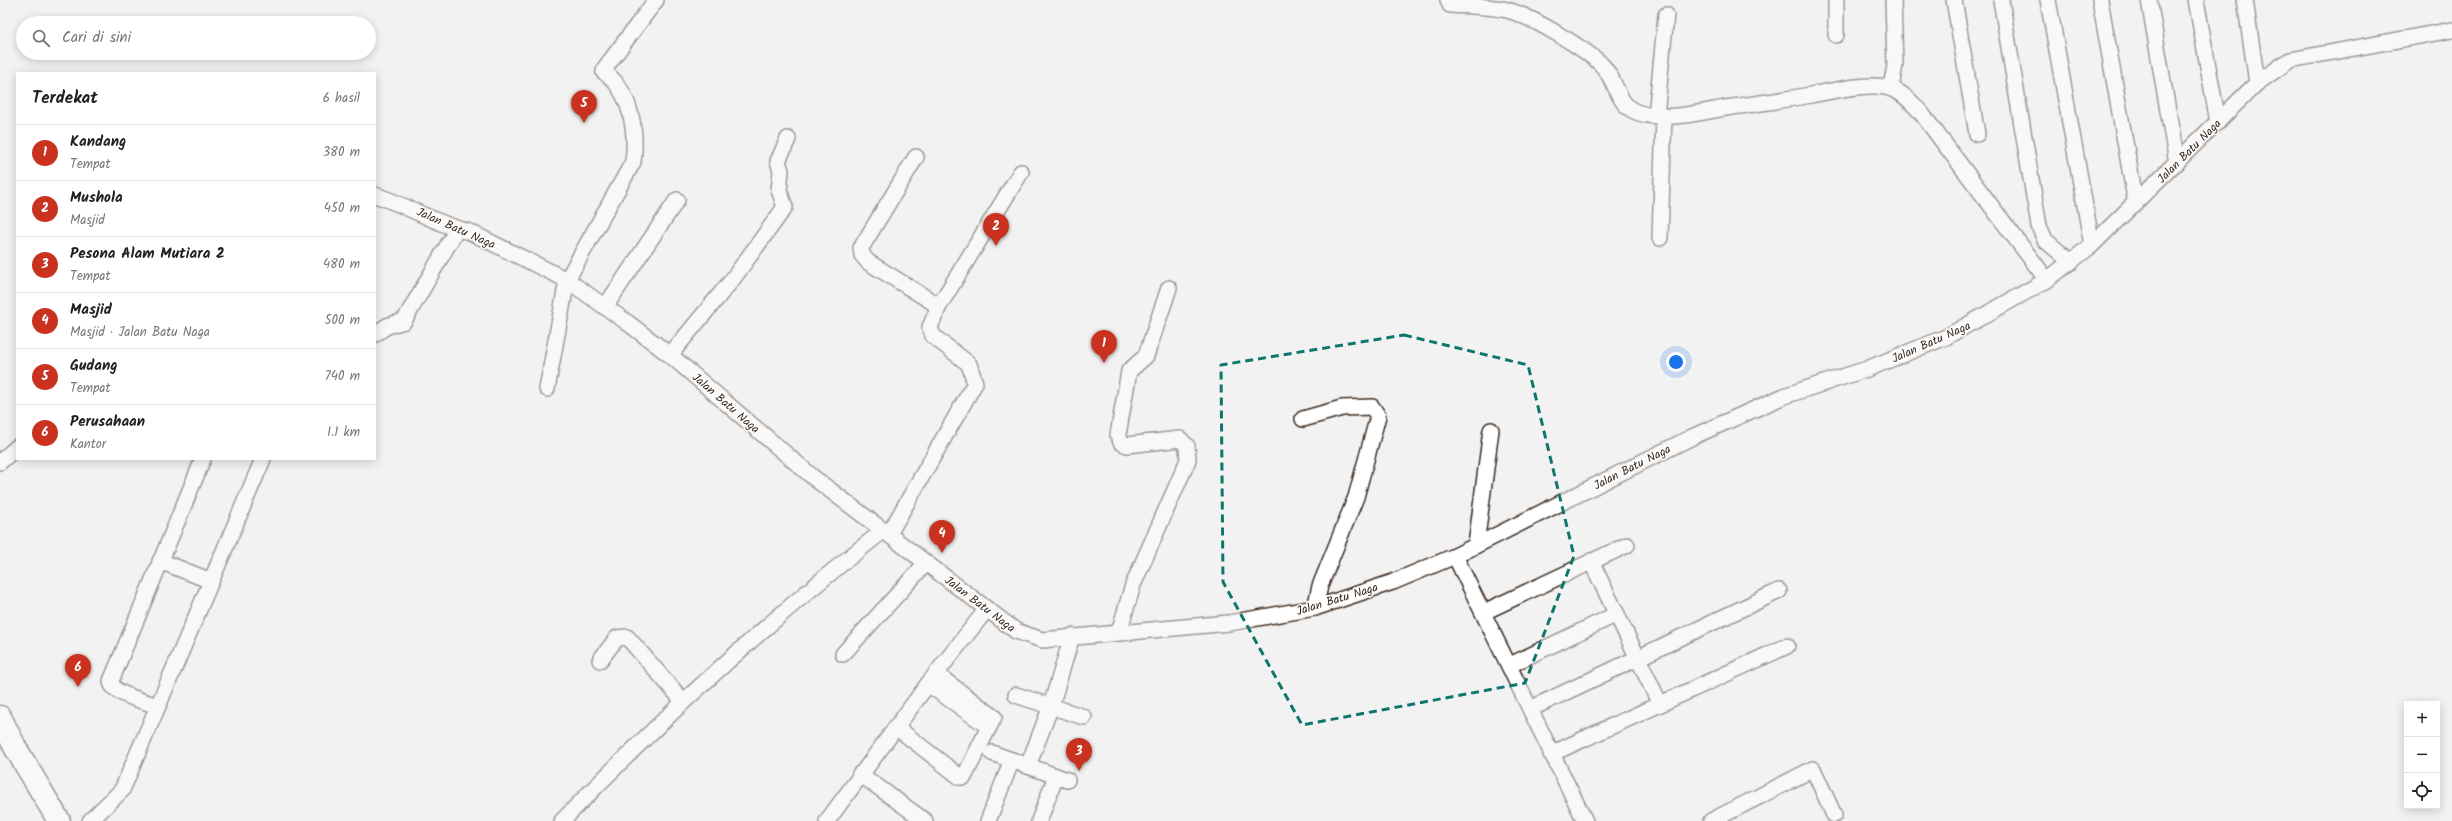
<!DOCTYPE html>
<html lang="id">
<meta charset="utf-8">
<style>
body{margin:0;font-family:Kalam,sans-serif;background:#f6f6f6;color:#222}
.controls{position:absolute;right:12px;bottom:12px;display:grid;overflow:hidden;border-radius:0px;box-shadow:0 2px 10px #0003}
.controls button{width:36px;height:36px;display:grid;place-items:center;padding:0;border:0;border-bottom:1px solid #e0e0e0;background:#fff;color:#222;font:20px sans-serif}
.you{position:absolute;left:1676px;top:362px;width:14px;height:14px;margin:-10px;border:3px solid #fff;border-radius:50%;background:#1a73e8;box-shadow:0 0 0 6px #1a73e833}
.badge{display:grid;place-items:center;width:26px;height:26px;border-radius:50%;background:#c8321e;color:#fff;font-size:13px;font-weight:700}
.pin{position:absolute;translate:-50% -33px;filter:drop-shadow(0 1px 2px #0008)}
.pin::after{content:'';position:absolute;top:21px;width:14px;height:12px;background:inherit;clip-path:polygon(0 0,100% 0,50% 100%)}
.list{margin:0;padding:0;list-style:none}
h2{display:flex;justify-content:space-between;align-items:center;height:52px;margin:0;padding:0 16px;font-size:17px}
h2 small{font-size:13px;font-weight:400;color:#767676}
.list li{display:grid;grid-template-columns:26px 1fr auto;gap:12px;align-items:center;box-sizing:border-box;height:56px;padding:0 16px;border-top:1px solid #e0e0e0}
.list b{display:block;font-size:15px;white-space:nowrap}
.list p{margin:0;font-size:13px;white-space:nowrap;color:#767676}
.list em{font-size:13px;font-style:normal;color:#767676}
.icon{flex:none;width:22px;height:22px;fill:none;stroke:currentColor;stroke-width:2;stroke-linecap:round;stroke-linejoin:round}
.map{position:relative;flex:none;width:2452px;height:821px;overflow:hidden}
.search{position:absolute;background:#fff;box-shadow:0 2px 10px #0003;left:16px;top:16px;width:360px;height:44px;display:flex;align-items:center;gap:10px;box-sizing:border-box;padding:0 14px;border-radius:22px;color:#767676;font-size:15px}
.panel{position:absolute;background:#fff;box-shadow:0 2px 10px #0003;left:16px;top:72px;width:360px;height:388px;border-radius:0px}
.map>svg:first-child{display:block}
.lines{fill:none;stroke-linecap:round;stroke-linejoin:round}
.minor-casing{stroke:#3b2a1e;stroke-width:18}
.highway-casing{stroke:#3b2a1e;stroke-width:25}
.minor{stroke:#fff;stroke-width:15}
.highway{stroke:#fff;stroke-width:22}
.marked{fill:none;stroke:#0f766e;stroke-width:3;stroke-dasharray:8 5;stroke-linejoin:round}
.labels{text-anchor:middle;stroke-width:3;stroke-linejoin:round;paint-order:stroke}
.street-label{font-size:12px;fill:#3b2a1e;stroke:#fff}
</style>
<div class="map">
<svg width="2452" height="821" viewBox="0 0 2452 821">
<rect width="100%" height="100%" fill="#f3f2f2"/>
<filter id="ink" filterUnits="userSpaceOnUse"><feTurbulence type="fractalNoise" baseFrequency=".025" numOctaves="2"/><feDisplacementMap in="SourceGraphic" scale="8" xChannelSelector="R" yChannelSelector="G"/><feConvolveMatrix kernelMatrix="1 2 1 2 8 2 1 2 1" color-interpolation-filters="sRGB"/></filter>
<g filter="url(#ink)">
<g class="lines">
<!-- minor casing -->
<g class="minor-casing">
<g id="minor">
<path d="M 1448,0 L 1450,5 C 1469,6 1489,6 1507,10 C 1531,16 1580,46 1599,62 C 1624,86 1611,113 1656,116 C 1679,118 1703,112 1725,108 C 1754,104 1783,100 1811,95 C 1831,91 1873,81 1892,89 C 1904,93 1914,105 1922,114 L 2047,280"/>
<path d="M 1954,0 L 1977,134"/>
<path d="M 2001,0 L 2039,226 L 2045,240 L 2071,262"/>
<path d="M 2048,0 L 2092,245"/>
<path d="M 2100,0 L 2136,204"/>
<path d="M 2149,0 L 2177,163"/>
<path d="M 2196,0 L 2218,122"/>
<path d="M 2245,0 L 2257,83"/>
<path d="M 1836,35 L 1836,0"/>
<path d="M 1891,88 L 1895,65 L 1893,0"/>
<path d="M 1656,116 L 1666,15"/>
<path d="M 916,157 L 861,248 L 862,255 L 868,262 L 939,306"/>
<path d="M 375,195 C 407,205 437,225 470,232 L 567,280 L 628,323 L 670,355 L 814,478 L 1016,631 L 1042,640 L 1229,623 L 1315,608 L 1393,582 L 1455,556 L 1692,437 L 1784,396 L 1867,369 L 1946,337 L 2047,280 L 2092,245 L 2257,83 L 2290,60 L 2452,30"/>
<path d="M 1660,238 L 1664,116"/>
<path d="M 605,307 L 677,200"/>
<path d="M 375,334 L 387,326 L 404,321 L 457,229"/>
<path d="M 670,355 L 732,280 L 785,207 L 779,190 L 781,171 L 778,161 L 788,139"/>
<path d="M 547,389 L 567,280 L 633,162 C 637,131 631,91 604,72 L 605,68 L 656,0"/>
<path d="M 1303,419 L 1342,408 L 1372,407 L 1378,416 L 1356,497 L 1320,586 L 1315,608"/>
<path d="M 0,462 L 17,447"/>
<path d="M 889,534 L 975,383 L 969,364 L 933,336 L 930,327 L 939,306 L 1021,172"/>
<path d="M 1476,545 L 1491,430"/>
<path d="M 1455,556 L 1585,821"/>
<path d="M 160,561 L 211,581"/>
<path d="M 1591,561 L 1660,704"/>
<path d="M 1484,612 L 1627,545"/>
<path d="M 1119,632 L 1133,585 L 1188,460 L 1187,446 L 1180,439 L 1127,445 L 1121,442 L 1118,435 L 1129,371 L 1146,356 L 1169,288"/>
<path d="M 843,654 L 926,563"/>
<path d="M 600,660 L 617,638 L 627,637 L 683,701"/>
<path d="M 1510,665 L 1617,614"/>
<path d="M 928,684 L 989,727"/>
<path d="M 1016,695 L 1084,717"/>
<path d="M 158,706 L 263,459"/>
<path d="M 1530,709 L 1779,591"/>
<path d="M 896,727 L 960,777 L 964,777 L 994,717 L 936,674"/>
<path d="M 992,753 L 1067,780"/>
<path d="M 1551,754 L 1787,646"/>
<path d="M 1028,766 L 1051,706 L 1072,636"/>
<path d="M 860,774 L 925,821"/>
<path d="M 90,821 L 122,790 L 158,706 C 147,702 111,694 111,681 L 203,459"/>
<path d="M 562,821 C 663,717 770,619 884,530"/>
<path d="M 827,821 L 928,684 L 986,610"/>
<path d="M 988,821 L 1012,760"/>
<path d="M 1039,821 L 1056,776"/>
<path d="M 1711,821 L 1813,769 L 1834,815"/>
</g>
</g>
<!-- highway casing -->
<g class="highway-casing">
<path id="highway" d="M 0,717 L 15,747 L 59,821"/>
</g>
<!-- minor -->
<use href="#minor" class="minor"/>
<!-- highway -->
<use href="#highway" class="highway"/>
</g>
</g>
<!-- marked area -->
<path d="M0 0H2452V821H0ZM 1404,335 L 1528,365 L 1574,556 L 1525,683 L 1302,725 L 1223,582 L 1221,365 Z" fill="#f3f2f2" fill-opacity=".55" fill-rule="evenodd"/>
<path class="marked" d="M 1404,335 L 1528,365 L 1574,556 L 1525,683 L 1302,725 L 1223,582 L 1221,365 Z"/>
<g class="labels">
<!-- street labels -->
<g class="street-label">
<text transform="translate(2189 151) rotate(-45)" y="4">Jalan Batu Naga</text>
<text transform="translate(456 228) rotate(24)" y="4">Jalan Batu Naga</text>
<text transform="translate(1931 342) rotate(-24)" y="4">Jalan Batu Naga</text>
<text transform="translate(726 403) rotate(41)" y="4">Jalan Batu Naga</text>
<text transform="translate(1632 467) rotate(-27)" y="4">Jalan Batu Naga</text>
<text transform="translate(1337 599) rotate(-17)" y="4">Jalan Batu Naga</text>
<text transform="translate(980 604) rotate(37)" y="4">Jalan Batu Naga</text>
</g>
</g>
</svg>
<div class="controls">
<button>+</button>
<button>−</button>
<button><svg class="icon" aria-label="locate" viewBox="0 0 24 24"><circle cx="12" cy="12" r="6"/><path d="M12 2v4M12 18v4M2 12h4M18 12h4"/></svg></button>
</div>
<div class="you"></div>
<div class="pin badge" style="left:1104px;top:363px">1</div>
<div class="pin badge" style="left:996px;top:246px">2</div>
<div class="pin badge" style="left:1079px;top:771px">3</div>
<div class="pin badge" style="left:942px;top:553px">4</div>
<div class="pin badge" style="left:584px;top:123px">5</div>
<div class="pin badge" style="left:78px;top:687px">6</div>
<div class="search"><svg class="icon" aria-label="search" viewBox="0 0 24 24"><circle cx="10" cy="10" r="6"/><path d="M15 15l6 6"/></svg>Cari di sini</div>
<section class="panel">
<h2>Terdekat<small>6 hasil</small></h2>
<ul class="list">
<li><span class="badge">1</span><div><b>Kandang</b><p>Tempat</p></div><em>380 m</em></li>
<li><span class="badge">2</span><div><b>Mushola</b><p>Masjid</p></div><em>450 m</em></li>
<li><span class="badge">3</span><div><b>Pesona Alam Mutiara 2</b><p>Tempat</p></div><em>480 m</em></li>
<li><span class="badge">4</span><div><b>Masjid</b><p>Masjid · Jalan Batu Naga</p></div><em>500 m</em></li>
<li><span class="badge">5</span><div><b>Gudang</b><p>Tempat</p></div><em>740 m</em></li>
<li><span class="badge">6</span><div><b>Perusahaan</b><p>Kantor</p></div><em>1.1 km</em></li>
</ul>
</section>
</div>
